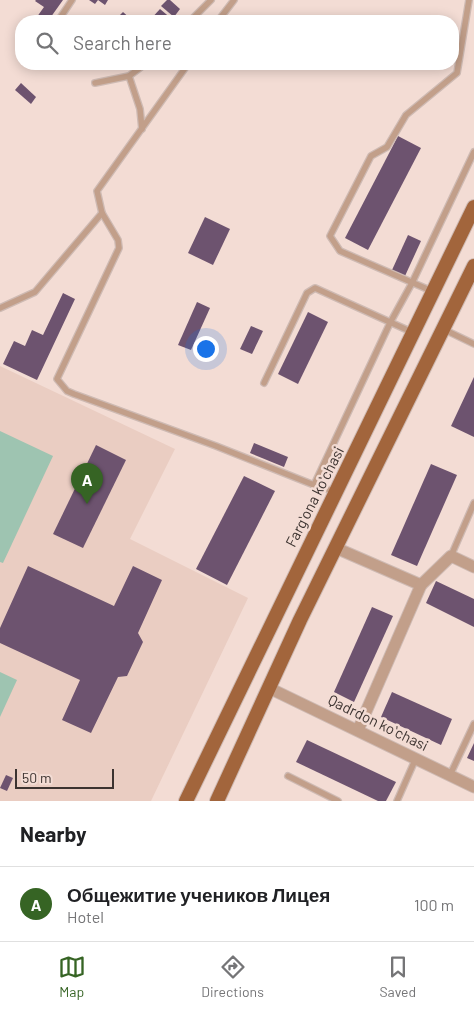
<!DOCTYPE html>
<meta charset="utf-8">
<style>
body{margin:0;font-family:Barlow,sans-serif;background:#f2f2f2;color:#202124}
.scale{position:absolute;left:15px;bottom:12px;width:99px;box-sizing:border-box;padding-left:5px;border:2px solid #3c3330;border-top:0;font-size:14px;line-height:18px;white-space:nowrap;color:#3c3330;-webkit-text-stroke:4px #f3dcd4;paint-order:stroke}
.you{position:absolute;left:205px;top:348px;width:18px;height:18px;margin:-12px;border:4px solid #fff;border-radius:50%;background:#1a73e8;box-shadow:0 0 0 8px #1a73e833}
.badge{display:grid;place-items:center;width:32px;height:32px;border-radius:50%;background:#366424;color:#fff;font-size:16px;font-weight:700}
.pin{position:absolute;translate:-50% -41px;filter:drop-shadow(0 1px 2px #0008)}
.pin::after{content:'';position:absolute;top:26px;width:18px;height:15px;background:inherit;clip-path:polygon(0 0,100% 0,50% 100%)}
.list{margin:0;padding:0;list-style:none}
h2{display:flex;justify-content:space-between;align-items:center;height:65px;margin:0;padding:0 20px;font-size:21px}
h2 small{font-size:16px;font-weight:400;color:#757577}
.list li{display:grid;grid-template-columns:32px 1fr auto;gap:15px;align-items:center;box-sizing:border-box;height:75px;padding:0 20px;border-top:1px solid #e0e0e0}
.list b{display:block;font-size:19px;white-space:nowrap}
.list p{margin:0;font-size:16px;white-space:nowrap;color:#757577}
.list em{font-size:16px;font-style:normal;color:#757577}
.icon{flex:none;width:28px;height:28px;fill:none;stroke:currentColor;stroke-width:2;stroke-linecap:round;stroke-linejoin:round}
.map{position:relative;flex:none;width:474px;height:801px;overflow:hidden}
.search{position:absolute;background:#fff;box-shadow:0 2px 12px #0003;left:15px;right:15px;top:15px;height:55px;display:flex;align-items:center;gap:12px;box-sizing:border-box;padding:0 18px;border-radius:20px;color:#757577;font-size:19px}
.sheet{height:140px;background:#fff}
nav{display:flex;justify-content:space-around;align-items:center;box-sizing:border-box;height:70px;border-top:1px solid #e0e0e0;background:#fff;font-size:14px;color:#757577}
nav a{display:grid;justify-items:center;gap:2px}
nav .on{color:#366424}
.map>svg:first-child{display:block}
.built{fill:#eacdc2}
.green{fill:#9ec4b1}
.building{fill:#6d536f}
.lines{fill:none;stroke-linecap:round;stroke-linejoin:round}
.service-casing{stroke:#cebab3;stroke-width:8}
.minor-casing{stroke:#cebab3;stroke-width:13}
.primary-casing{stroke:#cebab3;stroke-width:16}
.service{stroke:#c29f8a;stroke-width:5.5}
.minor{stroke:#c29f8a;stroke-width:11}
.primary{stroke:#a2653c;stroke-width:14}
.labels{text-anchor:middle;stroke-width:5;stroke-linejoin:round;paint-order:stroke}
.street-label{font-size:15px;fill:#3c3330;stroke:#f3dcd4}
</style>
<div class="map">
<svg width="474" height="801" viewBox="0 0 474 801">
<rect width="100%" height="100%" fill="#f3dcd4"/>
<!-- built -->
<path class="built" d="M 0,366 L 175,449 L 130,539 L 248,598 L 151,801 L 0,801 Z"/>
<!-- green -->
<g class="green">
<path d="M 0,431 L 53,456 L 3,563 L 0,562 Z"/>
<path d="M 0,672 L 17,680 L 0,717 Z"/>
</g>
<!-- building -->
<g class="building">
<path d="M 36,0 L 63,0 L 48,21 L 34,21 L 44,7 L 35,1 Z"/>
<path d="M 89,0 L 108,0 L 105,5 L 98,0 L 95,4 Z"/>
<path d="M 167,0 L 170,0 L 180,9 L 174,17 L 161,6 Z"/>
<path d="M 160,9 L 173,20 L 171,21 L 149,21 Z"/>
<path d="M 123,12 L 133,21 L 118,21 L 116,19 Z"/>
<path d="M 21,83 L 36,97 L 31,104 L 15,90 Z"/>
<path d="M 398,136 L 421,148 L 368,250 L 345,238 Z"/>
<path d="M 205,217 L 230,229 L 213,265 L 188,253 Z"/>
<path d="M 408,235 L 421,241 L 405,276 L 392,270 Z"/>
<path d="M 63,293 L 75,299 L 37,380 L 3,364 L 14,341 L 25,346 L 32,330 L 43,335 Z"/>
<path d="M 197,302 L 210,308 L 191,350 L 178,345 Z"/>
<path d="M 308,312 L 328,322 L 298,384 L 278,374 Z"/>
<path d="M 251,326 L 263,331 L 252,354 L 240,349 Z"/>
<path d="M 474,377 L 474,437 L 451,426 Z"/>
<path d="M 254,443 L 288,457 L 284,467 L 250,453 Z"/>
<path d="M 96,445 L 126,460 L 83,548 L 53,534 Z"/>
<path d="M 431,464 L 457,475 L 417,566 L 391,555 Z"/>
<path d="M 244,476 L 275,491 L 227,585 L 196,569 Z"/>
<path d="M 28,566 L 114,606 L 133,566 L 162,580 L 138,633 L 143,642 L 127,676 L 118,677 L 91,733 L 62,720 L 80,680 L 0,643 L 0,628 Z"/>
<path d="M 436,581 L 474,599 L 474,627 L 426,603 Z"/>
<path d="M 372,607 L 393,616 L 354,702 L 334,692 Z"/>
<path d="M 392,692 L 452,719 L 441,745 L 381,717 Z"/>
<path d="M 307,740 L 396,782 L 386,801 L 378,801 L 296,762 Z"/>
<path d="M 474,743 L 474,761 L 467,758 Z"/>
<path d="M 6,775 L 13,778 L 7,791 L 0,788 Z"/>
</g>
<g class="lines">
<!-- service casing -->
<g class="service-casing">
<g id="service">
<path d="M 58,21 L 72,0"/>
<path d="M 190,21 L 211,0"/>
<path d="M 218,21 L 234,0"/>
<path d="M 188,64 L 97,191 L 102,213 L 118,240 L 119,248 L 57,379 L 67,391 L 74,394 L 216,446 L 314,485 L 336,492"/>
<path d="M 129,76 L 140,109 L 142,129"/>
<path d="M 95,83 L 129,76 L 145,64"/>
<path d="M 434,292 L 340,251 L 330,236 L 371,156 L 387,147 L 406,115 L 457,73 L 469,0"/>
<path d="M 0,308 L 35,292 L 102,213"/>
<path d="M 443,329 L 474,344"/>
<path d="M 264,383 L 307,293 L 315,288 L 414,333"/>
<path d="M 314,485 L 390,323 L 412,283 L 474,152"/>
<path d="M 451,556 L 474,503"/>
<path d="M 450,775 L 474,724"/>
<path d="M 288,776 L 338,801"/>
<path d="M 397,801 L 416,758"/>
</g>
</g>
<!-- minor casing -->
<g class="minor-casing">
<g id="minor">
<path d="M 336,548 L 421,585 L 358,730"/>
<path d="M 421,585 L 451,556 L 474,567"/>
<path d="M 269,688 L 474,787"/>
</g>
</g>
<!-- primary casing -->
<g class="primary-casing">
<g id="primary">
<path d="M 186,801 L 474,207"/>
<path d="M 217,801 L 300,620 L 474,266"/>
</g>
</g>
<!-- service -->
<use href="#service" class="service"/>
<!-- minor -->
<use href="#minor" class="minor"/>
<!-- primary -->
<use href="#primary" class="primary"/>
</g>
<g class="labels">
<!-- street labels -->
<g class="street-label">
<text transform="translate(315 497) rotate(-63)" y="5">Fargʻona koʻchasi</text>
<text transform="translate(378 723) rotate(26)" y="5">Qadrdon koʻchasi</text>
</g>
</g>
</svg>
<div class="scale">50 m</div>
<div class="you"></div>
<div class="pin badge" style="left:87px;top:504px">A</div>
<div class="search"><svg class="icon" aria-label="search" viewBox="0 0 24 24"><circle cx="10" cy="10" r="6"/><path d="M15 15l6 6"/></svg>Search here</div>
</div>
<section class="sheet">
<h2>Nearby<small></small></h2>
<ul class="list">
<li><span class="badge">A</span><div><b>Общежитие учеников Лицея</b><p>Hotel</p></div><em>100 m</em></li>
</ul>
</section>
<nav>
<a class="on"><svg class="icon" aria-label="map" viewBox="0 0 24 24"><path d="M3 6l6-2 6 2 6-2v14l-6 2-6-2-6 2zM9 4v14M15 6v14"/></svg>Map</a>
<a><svg class="icon" aria-label="directions" viewBox="0 0 24 24"><path d="M12 3l9 9-9 9-9-9zM9 14v-3h6M13 9l2 2-2 2"/></svg>Directions</a>
<a><svg class="icon" aria-label="saved" viewBox="0 0 24 24"><path d="M7 4h10v16l-5-4-5 4z"/></svg>Saved</a>
</nav>
